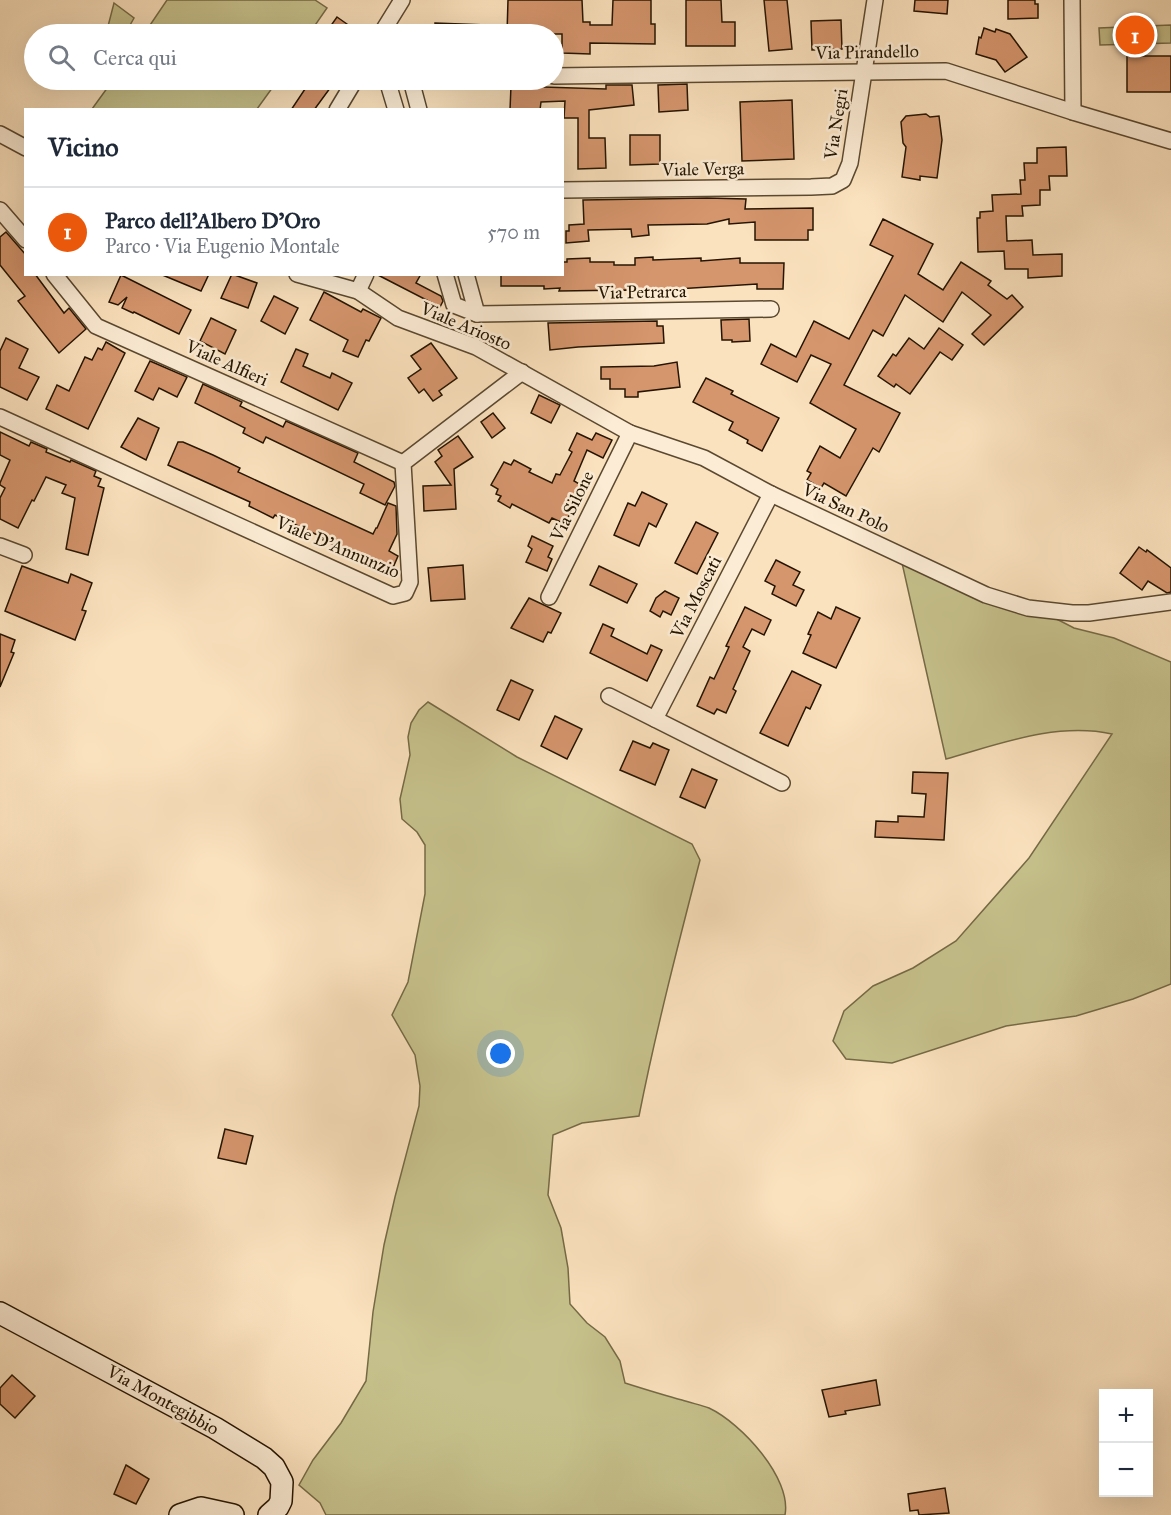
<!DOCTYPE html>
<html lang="it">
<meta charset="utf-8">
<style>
body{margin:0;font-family:"IM FELL Great Primer",serif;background:#f6f6f7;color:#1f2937}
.controls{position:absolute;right:18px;bottom:18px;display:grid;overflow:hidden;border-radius:0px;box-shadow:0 6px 24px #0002}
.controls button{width:54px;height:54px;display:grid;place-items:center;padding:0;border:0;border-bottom:2px solid #e0e1e3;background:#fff;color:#1f2937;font:30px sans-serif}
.you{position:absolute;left:501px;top:1054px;width:21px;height:21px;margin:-15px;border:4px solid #fff;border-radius:50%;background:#1a73e8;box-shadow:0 0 0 9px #1a73e833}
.badge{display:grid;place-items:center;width:39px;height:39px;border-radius:50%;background:#ea580c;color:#fff;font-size:20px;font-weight:700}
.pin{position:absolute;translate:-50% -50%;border:3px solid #fff;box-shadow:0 2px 6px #0006}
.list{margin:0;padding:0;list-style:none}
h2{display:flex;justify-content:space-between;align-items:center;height:78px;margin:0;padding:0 24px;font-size:26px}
h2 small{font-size:20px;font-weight:400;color:#747a83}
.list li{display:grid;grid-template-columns:39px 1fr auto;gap:18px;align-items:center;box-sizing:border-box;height:90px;padding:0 24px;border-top:2px solid #e0e1e3}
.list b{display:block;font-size:22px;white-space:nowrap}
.list p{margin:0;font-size:20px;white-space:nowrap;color:#747a83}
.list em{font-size:20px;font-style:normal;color:#747a83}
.icon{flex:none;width:33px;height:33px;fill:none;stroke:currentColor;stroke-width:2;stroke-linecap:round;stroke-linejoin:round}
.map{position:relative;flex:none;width:1171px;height:1515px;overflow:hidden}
.search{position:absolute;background:#fff;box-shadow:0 6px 24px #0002;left:24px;top:24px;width:540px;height:66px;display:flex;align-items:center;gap:15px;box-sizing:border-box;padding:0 21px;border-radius:33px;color:#747a83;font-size:22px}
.panel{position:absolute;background:#fff;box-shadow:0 6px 24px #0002;left:24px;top:108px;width:540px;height:168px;border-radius:0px}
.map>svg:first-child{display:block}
.green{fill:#c6c18c;stroke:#756a46;stroke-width:1.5}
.building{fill:#d5956d;stroke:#241400;stroke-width:1.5}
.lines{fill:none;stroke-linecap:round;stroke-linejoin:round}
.street-casing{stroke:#5a4830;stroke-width:18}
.secondary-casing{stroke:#241400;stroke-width:24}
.street{stroke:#fcecd5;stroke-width:15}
.secondary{stroke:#fcecd5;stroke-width:21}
.labels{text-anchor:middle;stroke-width:5;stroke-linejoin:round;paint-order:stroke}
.street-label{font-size:18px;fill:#241400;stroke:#fcecd5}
</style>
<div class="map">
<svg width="1171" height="1515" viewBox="0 0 1171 1515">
<rect width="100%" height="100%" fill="#fbe2be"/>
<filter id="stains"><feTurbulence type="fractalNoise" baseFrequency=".00333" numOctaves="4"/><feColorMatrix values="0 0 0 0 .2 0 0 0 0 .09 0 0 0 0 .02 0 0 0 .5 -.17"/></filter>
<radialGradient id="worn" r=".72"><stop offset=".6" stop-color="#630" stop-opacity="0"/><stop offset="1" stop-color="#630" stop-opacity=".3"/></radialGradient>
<!-- green -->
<g class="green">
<path d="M 167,0 L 315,0 L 327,8 L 309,34 L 144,34 Z"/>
<path d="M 114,3 L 134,18 L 125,34 L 106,34 Z"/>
<path d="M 1171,25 L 1171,43 L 1100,45 L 1099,28 Z"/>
<path d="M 113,80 L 278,80 L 257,109 L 92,109 Z"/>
<path d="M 900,554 L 1041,611 L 1074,628 L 1114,638 L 1171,662 L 1171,984 L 1133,999 L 1076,1016 L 1006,1026 L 892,1063 L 846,1059 L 833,1041 L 844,1011 L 873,986 L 913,968 L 956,941 L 1029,858 L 1112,734 C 1056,722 1000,744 946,759 Z"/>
<path d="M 428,702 L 517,757 L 692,844 L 700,860 C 678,945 656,1030 639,1116 L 582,1123 L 553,1135 L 548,1195 L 561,1228 L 568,1268 L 570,1304 L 587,1323 L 605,1337 L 620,1361 L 625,1383 C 644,1389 663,1395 682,1400 C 691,1403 701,1405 709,1408 C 741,1423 792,1478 785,1515 L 326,1515 L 320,1503 L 299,1485 L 313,1460 L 341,1423 L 366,1381 L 373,1312 L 384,1245 L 395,1197 L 419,1106 L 420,1086 L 415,1055 L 392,1015 L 408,982 L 425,894 L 425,845 L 417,832 L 402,819 L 400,799 L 410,755 L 408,737 L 411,723 L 419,710 Z"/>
</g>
<!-- building -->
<g class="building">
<path d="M 508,0 L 582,0 L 583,22 L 590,22 L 590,25 L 612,25 L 613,0 L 651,0 L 651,24 L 655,24 L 655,44 L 590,43 L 590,54 L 562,53 L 562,34 L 507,34 Z"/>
<path d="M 686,0 L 721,0 L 722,22 L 735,22 L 735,46 L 686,46 Z"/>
<path d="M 764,0 L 787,0 L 792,49 L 769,51 Z"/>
<path d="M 915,0 L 948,0 L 947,14 L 914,11 Z"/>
<path d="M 1008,0 L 1035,0 L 1035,4 L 1038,4 L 1038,18 L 1008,19 Z"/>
<path d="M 337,17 L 361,34 L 325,34 Z"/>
<path d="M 841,20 L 842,49 L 812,50 L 811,21 Z"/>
<path d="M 435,23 L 487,25 L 487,34 L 435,34 Z"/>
<path d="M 984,28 L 995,32 L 996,29 L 1010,34 L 1027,57 L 1005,72 L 996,60 L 976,54 L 979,37 L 981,38 Z"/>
<rect x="1127" y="56" width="44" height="36"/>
<path d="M 311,80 L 336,80 L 314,110 L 291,110 Z"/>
<path d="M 687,84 L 688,110 L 659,112 L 658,85 Z"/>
<path d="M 606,85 L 632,85 L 634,105 L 589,110 L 589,138 L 605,138 L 606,168 L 578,169 L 578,118 L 564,118 L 565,101 L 541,102 L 540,110 L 510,110 L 511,86 L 606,89 Z"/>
<path d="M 792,100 L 794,159 L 742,161 L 740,102 Z"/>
<path d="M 926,114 L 930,117 L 939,116 L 942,140 L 937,178 L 920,176 L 920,180 L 902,177 L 906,147 L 903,143 L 901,122 L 906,116 Z"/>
<path d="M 630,135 L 660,135 L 660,164 L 630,165 Z"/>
<path d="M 1066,147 L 1067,176 L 1049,176 L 1050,190 L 1040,190 L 1040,205 L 1022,206 L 1023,216 L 1006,216 L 1007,241 L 1032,240 L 1033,255 L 1062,254 L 1062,276 L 1028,278 L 1028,269 L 1005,269 L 1004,251 L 978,252 L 977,218 L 980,218 L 980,212 L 993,211 L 992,195 L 1021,194 L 1020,180 L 1025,180 L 1024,163 L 1037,163 L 1037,148 Z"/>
<path d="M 707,198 L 746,199 L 745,209 L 813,208 L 813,230 L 808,230 L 808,240 L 755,240 L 755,222 L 729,224 L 729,219 L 707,224 L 648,225 L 649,235 L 632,237 L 631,229 L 588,230 L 589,241 L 566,243 L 566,231 L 569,231 L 569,225 L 584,224 L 583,200 Z"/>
<path d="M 883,219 L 933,244 L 918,274 L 943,290 L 961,262 L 991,281 L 988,285 L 1007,299 L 1012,295 L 1023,307 L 984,345 L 972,334 L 991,315 L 962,292 L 943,322 L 905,295 L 883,336 L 873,330 L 844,385 L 900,413 L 879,452 L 873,448 L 846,496 L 824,483 L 821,488 L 807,480 L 811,473 L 807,471 L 820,446 L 840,458 L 856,429 L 810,403 L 831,364 L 811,355 L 797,382 L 761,364 L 771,344 L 796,357 L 814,321 L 849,339 L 893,256 L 870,245 Z"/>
<path d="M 6,232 L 26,255 L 26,274 L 35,274 L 64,313 L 69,308 L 86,329 L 59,353 L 18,301 L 25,296 L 0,265 L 0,237 Z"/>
<path d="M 653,257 L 653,260 L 701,258 L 701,261 L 740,258 L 740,263 L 784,263 L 783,289 L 757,289 L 757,284 L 628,292 L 628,290 L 559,291 L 560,288 L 544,289 L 544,286 L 501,286 L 501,274 L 562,274 L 562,262 L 567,262 L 567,259 L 590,258 L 590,262 L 614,262 L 614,265 L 635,265 L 635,258 Z"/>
<path d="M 160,274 L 209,274 L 201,291 Z"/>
<path d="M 232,274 L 257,283 L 248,308 L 221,298 Z"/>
<path d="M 376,274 L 421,274 L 416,283 L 441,296 L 443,301 L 440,307 Z"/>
<path d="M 121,275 L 191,310 L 179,334 L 134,312 L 133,313 L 122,308 L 127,297 L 118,305 L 109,302 Z"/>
<path d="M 324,292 L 361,312 L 363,309 L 381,318 L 369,341 L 366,340 L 358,357 L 343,351 L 348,340 L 310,320 Z"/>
<path d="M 274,296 L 298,308 L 285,334 L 261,321 Z"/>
<path d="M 211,318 L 236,330 L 225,354 L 200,341 Z"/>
<path d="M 749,319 L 750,341 L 732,342 L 732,340 L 722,340 L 721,320 Z"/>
<path d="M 657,321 L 657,326 L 663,326 L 664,343 L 578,347 L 550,350 L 548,323 Z"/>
<path d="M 939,328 L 963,345 L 952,360 L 940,352 L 910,394 L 896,384 L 894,387 L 878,376 L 893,354 L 896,356 L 909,338 L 924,349 Z"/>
<path d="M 6,338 L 28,349 L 19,368 L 39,377 L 27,400 L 0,387 L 0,351 Z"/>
<path d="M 106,342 L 125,353 L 88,429 L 46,409 L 57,385 L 69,391 L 85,357 L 92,360 L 98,348 L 102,350 Z"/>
<path d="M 431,343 L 457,378 L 439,391 L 442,395 L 433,401 L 424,389 L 419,393 L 408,378 L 421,369 L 411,356 Z"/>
<path d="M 296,349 L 308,354 L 303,366 L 330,378 L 332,373 L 352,383 L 338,410 L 281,382 Z"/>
<path d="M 150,361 L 187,377 L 177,397 L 159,388 L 153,400 L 135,391 Z"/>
<path d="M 677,362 L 680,387 L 638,392 L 638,397 L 625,397 L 625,389 L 610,389 L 610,379 L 601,379 L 601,367 L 654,366 Z"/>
<path d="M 706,378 L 733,391 L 731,394 L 779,418 L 762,451 L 747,443 L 748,440 L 729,430 L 733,422 L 693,402 Z"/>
<path d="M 203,384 L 242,402 L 240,406 L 283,427 L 286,421 L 358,453 L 354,462 L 394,482 L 395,486 L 385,505 L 360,493 L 364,484 L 266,437 L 263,443 L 243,433 L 245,428 L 195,403 Z"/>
<path d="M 539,395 L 560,405 L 551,423 L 531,413 Z"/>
<path d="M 493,413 L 505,428 L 492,438 L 481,422 Z"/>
<path d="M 138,418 L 159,428 L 146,460 L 121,447 Z"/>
<path d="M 0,432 L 29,446 L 31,442 L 47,449 L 46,452 L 70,462 L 71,460 L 96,471 L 94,476 L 101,479 L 98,486 L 104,488 L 88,555 L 66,549 L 75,498 L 62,493 L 66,485 L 46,477 L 34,501 L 32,500 L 18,528 L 0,519 L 0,498 L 5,488 L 0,485 L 0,483 L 10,460 L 0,455 Z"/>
<path d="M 577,433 L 592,440 L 596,433 L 612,440 L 603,458 L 587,450 L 574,481 L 581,485 L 568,512 L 570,513 L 565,524 L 552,518 L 549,523 L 512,504 L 510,508 L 498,501 L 501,496 L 496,494 L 498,489 L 491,485 L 504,462 L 511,465 L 514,460 L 531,469 L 529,472 L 552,483 L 556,474 L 560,475 L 572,452 L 569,450 Z"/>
<path d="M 458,436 L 473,457 L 454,469 L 456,509 L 424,511 L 423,486 L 451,485 L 435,462 L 442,456 L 438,450 Z"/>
<path d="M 178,442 L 183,442 L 213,455 L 240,468 L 238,472 L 373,534 L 376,528 L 377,528 L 388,503 L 396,506 L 397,534 L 389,551 L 398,556 L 392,570 L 348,548 L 347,551 L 323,540 L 324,538 L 275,515 L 273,518 L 249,506 L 250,502 L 168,465 Z"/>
<path d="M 642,492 L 667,504 L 656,527 L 649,523 L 639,546 L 614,535 L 628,503 L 635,506 Z"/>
<path d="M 696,522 L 718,533 L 697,574 L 675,563 Z"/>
<path d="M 532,536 L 553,546 L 548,557 L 552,559 L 547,571 L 526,562 L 532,549 L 528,546 Z"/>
<path d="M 1139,547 L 1146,552 L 1147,550 L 1171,568 L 1171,592 L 1167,593 L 1148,581 L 1142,590 L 1120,573 Z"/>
<path d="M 776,560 L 800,572 L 793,585 L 804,590 L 796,606 L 772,594 L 775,586 L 765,581 Z"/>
<path d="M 463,565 L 465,599 L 431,601 L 428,568 Z"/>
<path d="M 22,566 L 68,583 L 71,574 L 92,583 L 82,610 L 86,611 L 75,640 L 5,611 Z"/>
<path d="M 599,566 L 637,584 L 627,603 L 590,585 Z"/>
<path d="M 665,591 L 679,598 L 671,615 L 663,611 L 660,617 L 650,611 L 656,598 Z"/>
<path d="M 529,598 L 561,613 L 551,633 L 548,632 L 543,642 L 511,628 Z"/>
<path d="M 745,607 L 771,620 L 764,635 L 752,629 L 743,647 L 750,651 L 733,689 L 736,691 L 726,713 L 717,709 L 714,714 L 697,706 L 710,677 L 714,679 L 729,647 L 726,646 Z"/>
<path d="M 836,607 L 860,618 L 836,668 L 803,653 L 811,635 L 808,634 L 818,612 L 831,619 Z"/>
<path d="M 603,624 L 614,629 L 611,636 L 647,654 L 651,645 L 662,650 L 647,681 L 590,653 Z"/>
<path d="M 0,634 L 15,640 L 11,652 L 14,653 L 0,687 Z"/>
<path d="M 792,671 L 821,685 L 810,709 L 806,707 L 788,746 L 760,733 Z"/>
<path d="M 511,680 L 533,690 L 519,720 L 497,710 Z"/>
<path d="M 555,716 L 582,729 L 567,759 L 541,746 Z"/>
<path d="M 633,741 L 650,748 L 653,743 L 669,750 L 655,785 L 620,770 Z"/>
<path d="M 692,769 L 717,780 L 705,808 L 680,797 Z"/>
<path d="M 913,772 L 948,773 L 944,840 L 875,837 L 876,821 L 898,822 L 898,816 L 924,817 L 926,794 L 912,793 Z"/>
<path d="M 225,1129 L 253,1136 L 246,1164 L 218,1158 Z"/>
<path d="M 12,1375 L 35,1396 L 15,1418 L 0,1404 L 0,1388 Z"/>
<path d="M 876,1380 L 880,1405 L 845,1411 L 846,1414 L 829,1417 L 822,1390 Z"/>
<path d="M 126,1465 L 149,1479 L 136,1504 L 114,1494 Z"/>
<path d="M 945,1488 L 949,1513 L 919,1515 L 918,1510 L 910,1511 L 908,1494 Z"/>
</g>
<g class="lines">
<!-- street casing -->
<g class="street-casing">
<g id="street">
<path d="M 1072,0 L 1073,112"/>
<path d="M 381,34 L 402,0"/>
<path d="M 554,76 L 946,71 L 1073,112 L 1171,141"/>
<path d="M 387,80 L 396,110"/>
<path d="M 411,80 L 419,110"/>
<path d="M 337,110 L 355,80"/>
<path d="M 0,134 L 26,148"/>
<path d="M 562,190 L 811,187 L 832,186 L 843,180 L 850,163 L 875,0"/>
<path d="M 0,210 L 26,240"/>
<path d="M 54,274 L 96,326 L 403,463"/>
<path d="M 297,274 L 358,291 L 398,318 L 476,347 L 630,433 L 704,458 L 771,494 L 986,595 L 1028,608 L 1072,613 L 1089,613 L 1171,602"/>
<path d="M 445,274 L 454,305 L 477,314 L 771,309"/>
<path d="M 466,274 L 477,314"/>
<path d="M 358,291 L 366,274"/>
<path d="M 0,417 L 393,596 L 405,593 L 410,582 L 403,463 L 522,372"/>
<path d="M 0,546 L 24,555"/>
<path d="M 549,597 L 630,433"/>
<path d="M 609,696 L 782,783"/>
<path d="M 655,719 L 771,494"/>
</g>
</g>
<!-- secondary casing -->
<g class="secondary-casing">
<g id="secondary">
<path d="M 0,1313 L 215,1428 L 264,1458 L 274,1467 L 282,1482 L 281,1501 L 278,1507 L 269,1515"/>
<path d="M 180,1515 L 201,1508 L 233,1515"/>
</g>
</g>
<!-- street -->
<use href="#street" class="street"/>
<!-- secondary -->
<use href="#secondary" class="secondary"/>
</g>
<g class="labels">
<!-- street labels -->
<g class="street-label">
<text transform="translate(867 52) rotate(-1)" y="6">Via Pirandello</text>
<text transform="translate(836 124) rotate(-81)" y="6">Via Negri</text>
<text transform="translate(703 169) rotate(-1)" y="6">Viale Verga</text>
<text transform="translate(642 292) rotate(-1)" y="6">Via Petrarca</text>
<text transform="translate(466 326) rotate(23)" y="6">Viale Ariosto</text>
<text transform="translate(227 363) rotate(24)" y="6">Viale Alfieri</text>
<text transform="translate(572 506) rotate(-64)" y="6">Via Silone</text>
<text transform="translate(846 508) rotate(25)" y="6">Via San Polo</text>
<text transform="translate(338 547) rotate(23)" y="6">Viale D'Annunzio</text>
<text transform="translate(696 597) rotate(-63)" y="6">Via Moscati</text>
<text transform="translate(163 1400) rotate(29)" y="6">Via Montegibbio</text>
</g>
</g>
<rect width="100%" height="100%" filter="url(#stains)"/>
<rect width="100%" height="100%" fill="url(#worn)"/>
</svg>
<div class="controls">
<button>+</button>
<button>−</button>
</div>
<div class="you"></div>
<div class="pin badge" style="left:1135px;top:35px">1</div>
<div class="search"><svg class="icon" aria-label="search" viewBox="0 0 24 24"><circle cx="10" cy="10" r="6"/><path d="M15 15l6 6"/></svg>Cerca qui</div>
<section class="panel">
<h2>Vicino<small></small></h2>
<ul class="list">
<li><span class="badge">1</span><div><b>Parco dell'Albero D'Oro</b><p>Parco · Via Eugenio Montale</p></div><em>570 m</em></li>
</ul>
</section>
</div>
